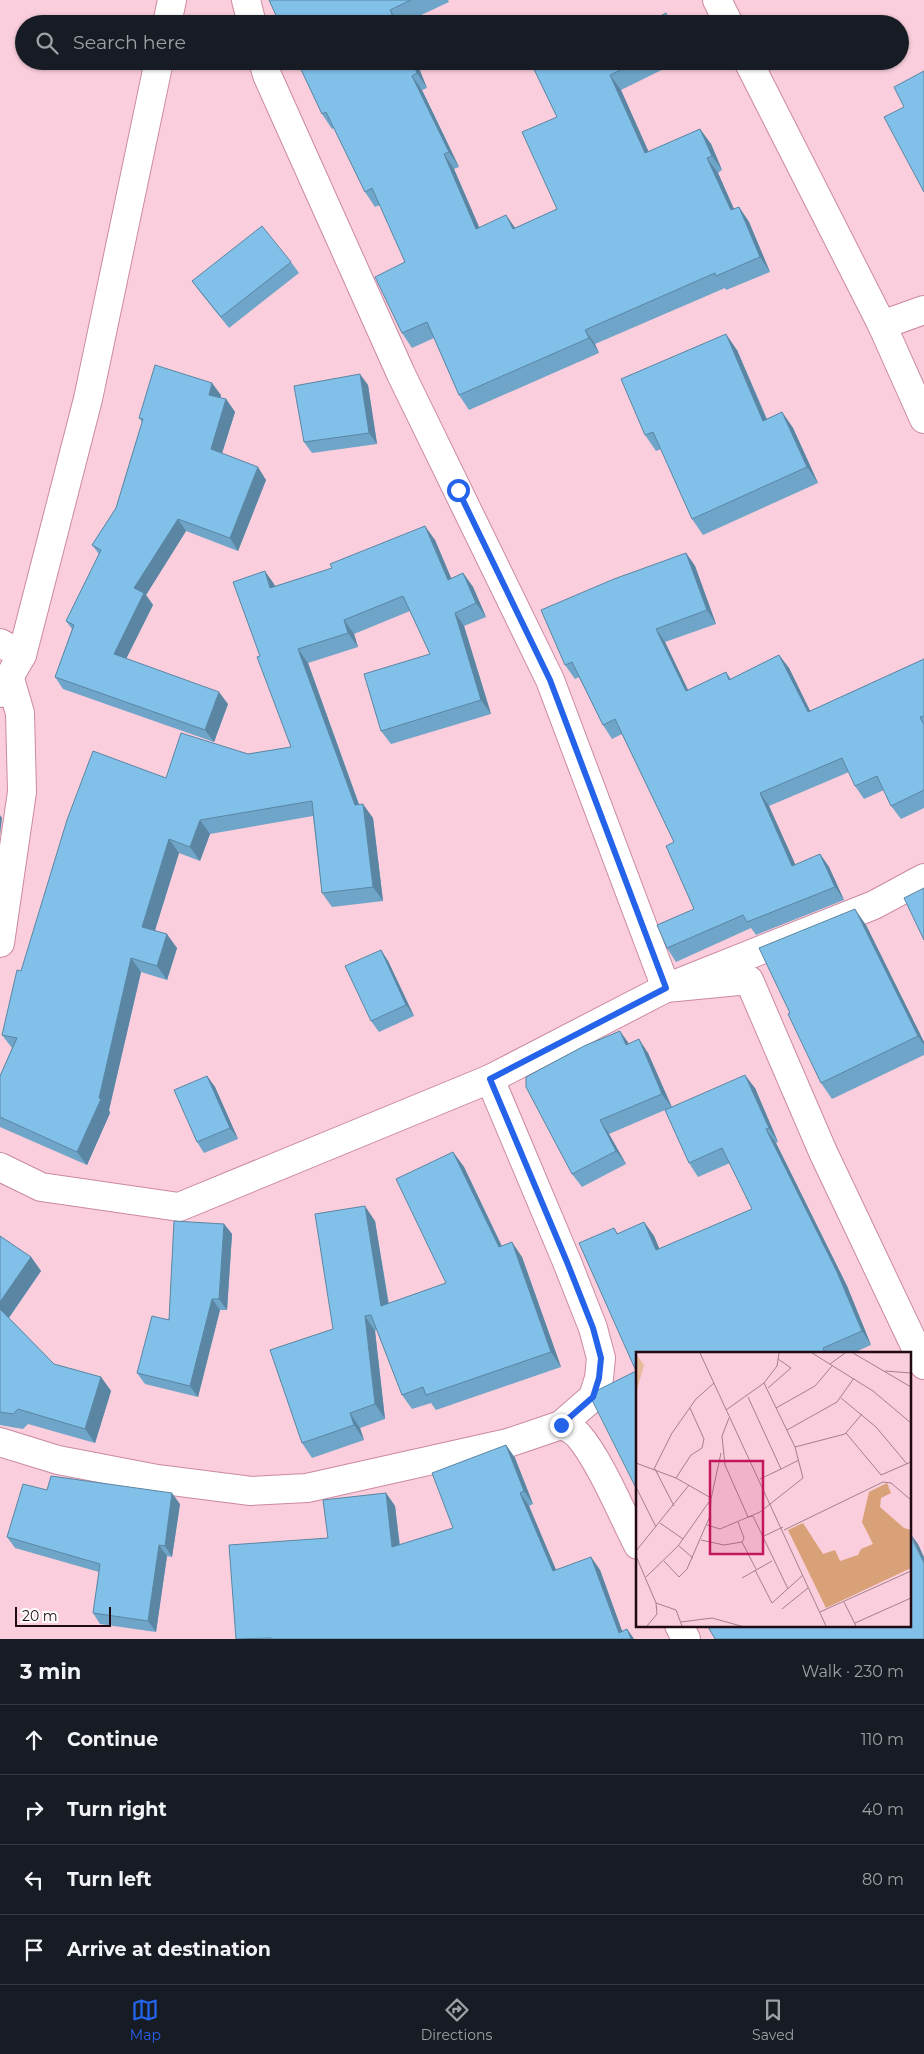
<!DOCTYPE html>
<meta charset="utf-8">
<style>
body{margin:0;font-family:Montserrat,sans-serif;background:#20242c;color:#f1f3f6}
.scale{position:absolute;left:15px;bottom:12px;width:96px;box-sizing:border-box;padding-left:5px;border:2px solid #220a14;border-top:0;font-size:14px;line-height:18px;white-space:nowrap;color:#220a14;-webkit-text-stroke:4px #fdfdfd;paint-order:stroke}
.stop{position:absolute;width:15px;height:15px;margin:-11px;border:4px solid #2563eb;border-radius:50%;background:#fff}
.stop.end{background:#2563eb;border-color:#fff;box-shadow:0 1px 5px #0008}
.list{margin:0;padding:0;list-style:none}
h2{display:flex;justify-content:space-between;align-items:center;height:65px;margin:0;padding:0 20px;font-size:21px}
h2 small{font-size:16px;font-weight:400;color:#9ea1a6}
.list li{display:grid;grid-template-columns:32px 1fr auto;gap:15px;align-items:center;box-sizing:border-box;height:70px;padding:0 20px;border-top:1px solid #363941}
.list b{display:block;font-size:19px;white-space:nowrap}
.list em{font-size:16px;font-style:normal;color:#9ea1a6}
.icon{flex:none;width:28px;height:28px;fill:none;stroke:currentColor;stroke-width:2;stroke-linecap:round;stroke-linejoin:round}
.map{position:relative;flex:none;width:924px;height:1639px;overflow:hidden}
.search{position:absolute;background:#171b24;box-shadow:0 1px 4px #0004;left:15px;right:15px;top:15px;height:55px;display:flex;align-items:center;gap:12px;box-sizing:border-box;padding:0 18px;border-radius:28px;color:#9ea1a6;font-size:19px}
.sheet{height:345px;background:#171b24}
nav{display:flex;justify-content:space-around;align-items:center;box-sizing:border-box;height:70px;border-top:1px solid #363941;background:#171b24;font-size:14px;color:#9ea1a6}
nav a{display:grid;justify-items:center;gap:2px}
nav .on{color:#2563eb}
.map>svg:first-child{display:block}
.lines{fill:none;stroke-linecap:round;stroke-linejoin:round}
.minor-casing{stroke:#cc89a0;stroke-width:30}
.major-casing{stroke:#cc89a0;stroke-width:30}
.minor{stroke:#fff;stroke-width:28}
.major{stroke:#fff;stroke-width:28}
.wall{fill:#6fa5c8}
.shaded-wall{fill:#5a86a3}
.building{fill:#81c0e9;stroke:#5a86a3}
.route{stroke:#2563eb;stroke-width:6}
.inset-road{fill:none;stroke:#a4808c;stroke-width:1}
.view{fill:#c2185b;fill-opacity:0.15;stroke:#c2185b;stroke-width:2.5}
.inset-edge{fill:none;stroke:#220a14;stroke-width:2.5}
</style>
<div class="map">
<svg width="924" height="1639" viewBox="0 0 924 1639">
<rect width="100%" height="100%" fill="#facedc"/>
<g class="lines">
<!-- minor casing -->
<g class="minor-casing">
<g id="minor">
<path d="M 246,0 L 252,24"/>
<path d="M 167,24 L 172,0"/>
<path d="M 263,61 L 267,75 L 401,374 L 550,680 L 666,988 L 749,980 L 823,1152 L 924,1365"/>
<path d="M 882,325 L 924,310"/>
<path d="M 0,643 L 22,655"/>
<path d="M 0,693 L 22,655 L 88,399 L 159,61"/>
<path d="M 0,943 L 22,792 L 20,713 L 10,679"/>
<path d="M 0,1167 L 41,1187 L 179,1207 L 490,1079 L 666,988 L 874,905 L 924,878"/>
<path d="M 561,1425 C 568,1427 573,1430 578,1435 C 600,1460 622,1514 638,1545"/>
<path d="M 0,1442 L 58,1460 L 157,1479 L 251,1491 L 307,1488 L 508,1443 L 561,1425 L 593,1397 L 599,1378 L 601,1358 L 593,1328 L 567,1262 L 490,1079"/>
<path d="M 679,1625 L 686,1639"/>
</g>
</g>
<!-- major casing -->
<g class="major-casing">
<g id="major">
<path d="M 717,0 L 729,24"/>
<path d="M 748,61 L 882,325 L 924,419"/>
</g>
</g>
<!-- minor -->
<use href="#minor" class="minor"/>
<!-- major -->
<use href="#major" class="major"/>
</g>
<!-- wall -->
<g class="wall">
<path d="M 269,0 L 448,0 L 449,2 L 402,24 L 280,24 Z"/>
<path d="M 297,61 L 416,61 L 427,88 L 422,90 L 459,167 L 454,169 L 479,227 L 515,228 L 557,209 L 557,117 L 530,61 L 680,61 L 621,90 L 648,152 L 700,129 L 711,144 L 722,170 L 718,173 L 734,209 L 739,207 L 749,222 L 770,272 L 726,290 L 725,288 L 595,344 L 599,353 L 469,410 L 459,395 L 434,338 L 412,348 L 402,333 L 405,262 L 380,205 L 375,207 L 365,192 L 334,128 L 332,129 L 322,114 Z"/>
<path d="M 291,262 L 299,273 L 229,328 L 200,292 L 192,281 Z"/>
<path d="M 737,350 L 767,419 L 782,412 L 793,428 L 818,483 L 703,535 L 692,519 L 661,449 L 656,451 L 645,435 Z"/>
<path d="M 368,385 L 377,444 L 312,453 L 304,442 Z"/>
<path d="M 221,395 L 220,398 L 226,399 L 235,412 L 222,454 L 266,480 L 238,551 L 186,531 L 146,595 L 153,605 L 126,659 L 228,704 L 214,742 L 63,689 L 55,677 L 72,629 L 66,621 L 99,554 L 92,545 L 116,508 L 142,422 L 139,418 Z"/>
<path d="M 435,540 L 451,579 L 463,573 L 473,587 L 486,617 L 464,626 L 491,714 L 391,744 L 381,731 L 430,654 L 410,611 L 354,634 L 358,647 L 308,663 L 359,804 L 373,818 L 383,901 L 332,907 L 322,893 L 313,816 L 210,834 L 200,861 L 179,853 L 155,930 L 177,948 L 167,980 L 141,972 L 109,1110 L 110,1113 L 87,1165 L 0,1127 L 0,1076 L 12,1048 L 2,1035 L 21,971 L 166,778 L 248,754 L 291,747 L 260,656 L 274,584 L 275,586 Z"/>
<path d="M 686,553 L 695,566 L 716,624 L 665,642 L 688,690 L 726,672 L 731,679 L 779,655 L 789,668 L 810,711 L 924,659 L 924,808 L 901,819 L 891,806 L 884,790 L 864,799 L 855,786 L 849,772 L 769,806 L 795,865 L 820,854 L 829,867 L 844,900 L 756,935 L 751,928 L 676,962 L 667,948 L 694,909 L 674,842 L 622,734 L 612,739 L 603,725 L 579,677 L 575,679 L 565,665 Z"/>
<path d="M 866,925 L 924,1042 L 924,1055 L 832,1099 L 821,1083 L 790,1013 Z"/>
<path d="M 381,950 L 388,961 L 414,1016 L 379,1032 L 371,1021 Z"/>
<path d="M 629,1043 L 648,1053 L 672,1107 L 755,1088 L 778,1142 L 776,1143 L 847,1286 L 871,1345 L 853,1353 L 638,1353 L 636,1371 L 614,1228 L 618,1234 L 644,1222 L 654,1236 L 659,1249 L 752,1209 L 730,1163 L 698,1177 L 689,1163 L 665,1110 L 609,1134 L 626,1164 L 582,1187 L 572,1174 Z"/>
<path d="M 207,1076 L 215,1087 L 238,1139 L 204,1153 L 197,1142 Z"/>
<path d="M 453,1152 L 464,1167 L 502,1246 L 522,1257 L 561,1367 L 436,1410 L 431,1403 L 412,1409 L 402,1395 L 377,1330 L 375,1331 L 385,1419 L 360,1428 L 364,1440 L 312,1458 L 302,1443 L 333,1329 L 375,1221 L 389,1304 L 446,1283 Z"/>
<path d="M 224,1224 L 232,1234 L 227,1310 L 220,1310 L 198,1397 L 145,1384 L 137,1373 Z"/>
<path d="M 0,1236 L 31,1257 L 41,1271 L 9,1318 L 54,1364 L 101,1377 L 111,1391 L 95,1443 L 28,1424 L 23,1429 L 0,1425 Z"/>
<path d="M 506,1445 L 515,1458 L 533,1504 L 529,1506 L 556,1570 L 591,1557 L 600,1570 L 622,1631 L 627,1629 L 634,1639 L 236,1639 L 328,1538 L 386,1493 L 395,1506 L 400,1545 L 453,1528 Z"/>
<path d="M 180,1504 L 172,1557 L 167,1556 L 156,1632 L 100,1624 L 93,1613 L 99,1572 L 15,1548 L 7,1537 Z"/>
</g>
<!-- shaded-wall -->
<g class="shaded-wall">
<path d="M 390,10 L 400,24 L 396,24 Z"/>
<path d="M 412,61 L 416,61 L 427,88 L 417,73 Z"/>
<path d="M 610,75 L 621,90 L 656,168 L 645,153 Z"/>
<path d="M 412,76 L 422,90 L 459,167 L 449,152 Z"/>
<path d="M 700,129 L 711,144 L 722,170 L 712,156 Z"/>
<path d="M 444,154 L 454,169 L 486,243 L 476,229 Z"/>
<path d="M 707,158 L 718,173 L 741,225 L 731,210 Z"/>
<path d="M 739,207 L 749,222 L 770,272 L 760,257 Z"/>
<path d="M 506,215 L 516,229 L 513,229 Z"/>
<path d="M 585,330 L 595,344 L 599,353 L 589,338 Z"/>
<path d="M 726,334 L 737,350 L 774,437 L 763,421 Z"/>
<path d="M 360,374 L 368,385 L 377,444 L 369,433 Z"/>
<path d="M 212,383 L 221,395 L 218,407 L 209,395 Z"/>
<path d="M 226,399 L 235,412 L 219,462 L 211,449 Z"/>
<path d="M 782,412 L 793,428 L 818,483 L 807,467 Z"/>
<path d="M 258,467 L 266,480 L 238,551 L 230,538 Z"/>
<path d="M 178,519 L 186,531 L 146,595 L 153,605 L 122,667 L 114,654 L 134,588 Z"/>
<path d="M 425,526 L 435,540 L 458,594 L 448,580 Z"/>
<path d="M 686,553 L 695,566 L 716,624 L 707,610 Z"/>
<path d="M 265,571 L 274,584 L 280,601 L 270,588 Z"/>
<path d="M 463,573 L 473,587 L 486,617 L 476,603 Z"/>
<path d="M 455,613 L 464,626 L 491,714 L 481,700 Z"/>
<path d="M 344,620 L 354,634 L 358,647 L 348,633 Z"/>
<path d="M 656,629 L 665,642 L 695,705 L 686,691 Z"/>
<path d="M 298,649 L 308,663 L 364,819 L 355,805 Z"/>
<path d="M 779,655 L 789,668 L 817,725 L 808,712 Z"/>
<path d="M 219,692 L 228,704 L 214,742 L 205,730 Z"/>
<path d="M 760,793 L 769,806 L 802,879 L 792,866 Z"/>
<path d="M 363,804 L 373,818 L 383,901 L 373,887 Z"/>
<path d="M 0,815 L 2,818 L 0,835 Z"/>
<path d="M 200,820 L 210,834 L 200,861 L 190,847 Z"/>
<path d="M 169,839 L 179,853 L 152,940 L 142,927 Z"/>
<path d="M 820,854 L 829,867 L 844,900 L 835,887 Z"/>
<path d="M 855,909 L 866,925 L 924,1042 L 924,1045 L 918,1036 Z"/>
<path d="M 167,934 L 177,948 L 167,980 L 157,966 Z"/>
<path d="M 381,950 L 388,961 L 414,1016 L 406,1005 Z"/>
<path d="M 131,958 L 141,972 L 109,1110 L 110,1113 L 87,1165 L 77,1152 L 99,1098 Z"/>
<path d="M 620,1031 L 630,1045 L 626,1045 Z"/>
<path d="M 639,1039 L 648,1053 L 672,1108 L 662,1094 Z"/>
<path d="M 745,1075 L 755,1088 L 778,1142 L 769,1128 Z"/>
<path d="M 207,1076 L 215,1087 L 238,1139 L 230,1128 Z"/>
<path d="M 600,1120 L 609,1134 L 626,1164 L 616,1151 Z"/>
<path d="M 766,1129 L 776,1143 L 847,1286 L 871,1345 L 862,1331 Z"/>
<path d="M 453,1152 L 464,1167 L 509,1262 L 499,1247 Z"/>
<path d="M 365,1206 L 375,1221 L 391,1321 L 381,1306 Z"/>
<path d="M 644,1222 L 654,1236 L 666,1264 L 656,1250 Z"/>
<path d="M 224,1224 L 232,1234 L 227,1310 L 219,1299 Z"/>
<path d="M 512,1242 L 522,1257 L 561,1367 L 551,1352 Z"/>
<path d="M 31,1257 L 41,1271 L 7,1320 L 0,1310 L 0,1302 Z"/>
<path d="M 212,1299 L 220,1310 L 198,1397 L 190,1386 Z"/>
<path d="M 365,1316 L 375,1331 L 385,1419 L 375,1404 Z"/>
<path d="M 101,1377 L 111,1391 L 95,1443 L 85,1429 Z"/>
<path d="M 350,1413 L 360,1428 L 364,1440 L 354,1425 Z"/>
<path d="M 506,1445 L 515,1458 L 533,1504 L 524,1491 Z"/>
<path d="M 172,1493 L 180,1504 L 172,1557 L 165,1546 Z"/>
<path d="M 386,1493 L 395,1506 L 401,1560 L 392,1547 Z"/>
<path d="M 520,1493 L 529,1506 L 562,1584 L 553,1571 Z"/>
<path d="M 910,1533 L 918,1544 L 924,1557 L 924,1563 Z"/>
<path d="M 159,1545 L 167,1556 L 156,1632 L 148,1621 Z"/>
<path d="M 591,1557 L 600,1570 L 625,1639 L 619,1633 Z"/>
<path d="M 627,1629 L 634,1639 L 631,1639 Z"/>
</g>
<!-- building -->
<g class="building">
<path d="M 269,0 L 411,0 L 390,10 L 396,24 L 280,24 Z"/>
<path d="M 666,13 L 671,24 L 646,24 Z"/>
<path d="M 297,61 L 412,61 L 417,73 L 412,76 L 449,152 L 444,154 L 476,229 L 506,215 L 513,229 L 557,209 L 522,132 L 557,117 L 530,61 L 640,61 L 610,75 L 645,153 L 700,129 L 712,156 L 707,158 L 731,210 L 739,207 L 760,257 L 716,276 L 715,273 L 585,330 L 589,338 L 459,395 L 427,322 L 402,333 L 375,277 L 405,262 L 372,188 L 365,192 L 326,112 L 322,114 Z"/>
<path d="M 924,71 L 924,192 L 884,117 L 904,107 L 894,87 Z"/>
<path d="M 262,226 L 291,262 L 221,317 L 192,281 Z"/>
<path d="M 726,334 L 763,421 L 782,412 L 807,467 L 692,519 L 653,432 L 645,435 L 621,379 Z"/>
<path d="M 155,365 L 212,383 L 209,395 L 226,399 L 211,449 L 258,467 L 230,538 L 178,519 L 134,588 L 144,593 L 114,654 L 219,692 L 205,730 L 55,677 L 74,625 L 66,621 L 101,550 L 92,545 L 116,508 L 143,419 L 139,418 Z"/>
<path d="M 360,374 L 369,433 L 304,442 L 294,386 Z"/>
<path d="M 425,526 L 448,580 L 463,573 L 476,603 L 455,613 L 481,700 L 381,731 L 364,674 L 430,654 L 403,596 L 344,620 L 348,633 L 298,649 L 355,805 L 363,804 L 373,887 L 322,893 L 312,801 L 200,820 L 190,847 L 169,839 L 142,927 L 167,934 L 157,966 L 131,958 L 99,1098 L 101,1099 L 77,1152 L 0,1117 L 0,1076 L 17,1038 L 2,1035 L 17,970 L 21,971 L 67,820 L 93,751 L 166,778 L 181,733 L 248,754 L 291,747 L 257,657 L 260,656 L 233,582 L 265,571 L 270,588 L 332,568 L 330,564 Z"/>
<path d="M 686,553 L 707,610 L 656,629 L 686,691 L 726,672 L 729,680 L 779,655 L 808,712 L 924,659 L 924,716 L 920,717 L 924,725 L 924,790 L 891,806 L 877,776 L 855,786 L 842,758 L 760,793 L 792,866 L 820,854 L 835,887 L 747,922 L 743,915 L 667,948 L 657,925 L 694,909 L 666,846 L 674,842 L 615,719 L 603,725 L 572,662 L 565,665 L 541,610 L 614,579 Z"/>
<path d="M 924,888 L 924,940 L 904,898 Z"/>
<path d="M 855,909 L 918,1036 L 821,1083 L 788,1014 L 790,1013 L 759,948 Z"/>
<path d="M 381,950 L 406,1005 L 371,1021 L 345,966 Z"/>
<path d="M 620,1031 L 626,1045 L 639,1039 L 662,1094 L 600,1120 L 616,1151 L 572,1174 L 526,1087 L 526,1077 L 584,1046 Z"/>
<path d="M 745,1075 L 769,1128 L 766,1129 L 837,1272 L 862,1331 L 823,1348 L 825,1353 L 638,1353 L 638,1492 L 591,1398 L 596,1391 L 636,1371 L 579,1243 L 614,1228 L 617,1234 L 644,1222 L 656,1250 L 752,1209 L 722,1148 L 689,1163 L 665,1110 Z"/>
<path d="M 207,1076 L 230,1128 L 197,1142 L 174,1090 Z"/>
<path d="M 453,1152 L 499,1247 L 512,1242 L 551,1352 L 426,1395 L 423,1387 L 402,1395 L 371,1315 L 365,1316 L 375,1404 L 350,1413 L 354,1425 L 302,1443 L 270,1350 L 333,1329 L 315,1214 L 365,1206 L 381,1306 L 446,1283 L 396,1179 Z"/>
<path d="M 174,1221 L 224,1224 L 219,1299 L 212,1299 L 190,1386 L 137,1373 L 152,1316 L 169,1320 Z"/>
<path d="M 0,1236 L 31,1257 L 0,1302 Z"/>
<path d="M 0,1309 L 54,1364 L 101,1377 L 85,1429 L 18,1409 L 13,1414 L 0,1412 Z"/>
<path d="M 506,1445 L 524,1491 L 520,1493 L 553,1571 L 591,1557 L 619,1633 L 627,1629 L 631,1639 L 271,1639 L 271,1638 L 236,1639 L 229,1545 L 328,1538 L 323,1500 L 386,1493 L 392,1547 L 453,1528 L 432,1473 Z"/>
<path d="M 51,1476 L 172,1493 L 165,1546 L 159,1545 L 148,1621 L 93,1613 L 100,1564 L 7,1537 L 23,1484 L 47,1490 Z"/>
<path d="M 910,1535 L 924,1563 L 924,1639 L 715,1639 L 707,1625 L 910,1625 Z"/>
</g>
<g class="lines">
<!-- route -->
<path class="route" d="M 458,490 L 550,680 L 666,988 L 490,1079 L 567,1262 L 593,1328 L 601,1358 L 599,1378 L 593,1397 L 561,1425"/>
</g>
<!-- overview -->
<g transform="translate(636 1352)">
<rect width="275" height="275" fill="#facedc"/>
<path d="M 0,2 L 8,13 L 0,41 Z" fill="#e7ba99"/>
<path d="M 251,131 L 255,141 L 245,146 L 244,155 L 268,176 L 275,178 L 275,216 L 190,256 L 152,178 L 167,171 L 187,202 L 199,198 L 204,209 L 222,203 L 225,197 L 237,192 L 226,170 L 233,140 Z" fill="#d9a178"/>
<path class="inset-road" d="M 64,1 L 190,274M 176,1 L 237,39 L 275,71M 217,1 L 275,35M 194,12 L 209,1M 249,19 L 275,21M 132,36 L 155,16 L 142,7M 112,45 L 145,117 L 124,127M 205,46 L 240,75 L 271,112M 140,56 L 179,34 L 196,14M 90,58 L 128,31 L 141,14 L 143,1M 93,66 L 86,84 L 89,113 L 112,165 L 117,164 L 152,237M 151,78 L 201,50 L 218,26M 210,81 L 245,123 L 275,110M 159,95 L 209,82 L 226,62M 0,111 L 40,126 L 75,146M 18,117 L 36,81 L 60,47 L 78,31M 19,117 L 38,154M 145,117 L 163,108M 40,126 L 55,103 L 66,96 L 68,87 L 54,56M 0,135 L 20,175M 102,170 L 108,186 L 106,190 L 120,217M 24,171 L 47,187M 71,173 L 84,177 L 124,160 L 167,126 L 159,95 L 128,31M 148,178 L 247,130 L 255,131 L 275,148M 126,185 L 147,175M 65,188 L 88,193 L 106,190M 43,194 L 57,206M 0,199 L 53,133M 0,204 L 20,251 L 21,262 L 11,274M 28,209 L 43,225 L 51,217 L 74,164 L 75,148M 119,218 L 136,251 L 167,223M 10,225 L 42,194 L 75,147 L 85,101M 106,226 L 136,209M 208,250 L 220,274M 20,251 L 40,258 L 46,274M 146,257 L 172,236M 184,260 L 275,219M 45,270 L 76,266 L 105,274M 219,271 L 275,246"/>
<path class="view" d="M 74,109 L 127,109 L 127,202 L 74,202 Z"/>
<rect width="275" height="275" class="inset-edge"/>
</g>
</svg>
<div class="scale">20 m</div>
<div class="stop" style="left:458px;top:490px"></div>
<div class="stop end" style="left:561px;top:1425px"></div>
<div class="search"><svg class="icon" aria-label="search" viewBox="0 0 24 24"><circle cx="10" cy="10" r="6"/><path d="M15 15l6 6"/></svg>Search here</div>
</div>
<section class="sheet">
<h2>3 min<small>Walk · 230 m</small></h2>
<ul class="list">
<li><svg class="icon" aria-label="ahead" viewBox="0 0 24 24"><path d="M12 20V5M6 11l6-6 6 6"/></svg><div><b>Continue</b></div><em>110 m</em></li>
<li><svg class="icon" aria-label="right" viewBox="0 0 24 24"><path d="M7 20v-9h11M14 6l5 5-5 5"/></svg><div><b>Turn right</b></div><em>40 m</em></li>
<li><svg class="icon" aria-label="left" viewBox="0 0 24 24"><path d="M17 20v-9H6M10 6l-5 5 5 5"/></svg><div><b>Turn left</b></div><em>80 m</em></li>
<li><svg class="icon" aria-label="arrive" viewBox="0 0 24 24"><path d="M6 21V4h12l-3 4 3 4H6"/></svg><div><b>Arrive at destination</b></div></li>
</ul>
</section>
<nav>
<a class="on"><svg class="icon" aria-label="map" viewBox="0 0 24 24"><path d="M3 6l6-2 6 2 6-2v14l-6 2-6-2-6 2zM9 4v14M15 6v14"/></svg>Map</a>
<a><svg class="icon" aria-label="directions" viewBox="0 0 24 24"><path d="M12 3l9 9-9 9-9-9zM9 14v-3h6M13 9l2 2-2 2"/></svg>Directions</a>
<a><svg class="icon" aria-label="saved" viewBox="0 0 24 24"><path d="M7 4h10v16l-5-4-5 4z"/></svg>Saved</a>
</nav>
